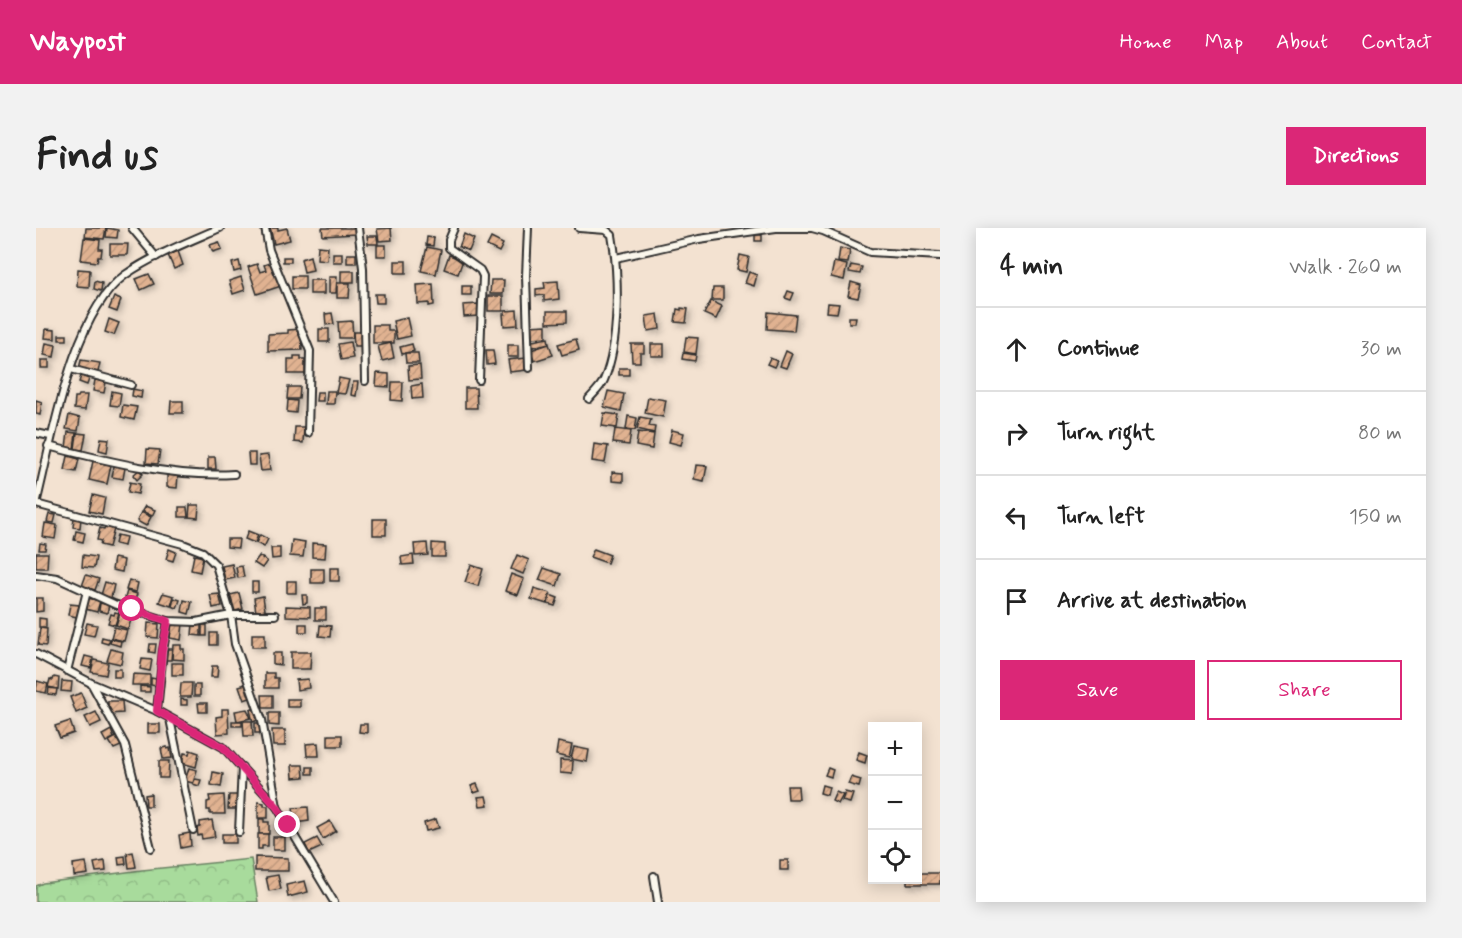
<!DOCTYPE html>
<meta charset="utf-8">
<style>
body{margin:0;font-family:Mynerve,sans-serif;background:#f2f2f2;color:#222}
.controls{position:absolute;right:18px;bottom:18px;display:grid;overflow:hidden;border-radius:0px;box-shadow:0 3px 15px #0003}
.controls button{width:54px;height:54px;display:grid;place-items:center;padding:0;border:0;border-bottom:2px solid #e0e0e0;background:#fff;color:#222;font:30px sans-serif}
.stop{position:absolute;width:18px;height:18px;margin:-14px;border:4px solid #db2777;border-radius:50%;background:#fff}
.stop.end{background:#db2777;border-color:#fff;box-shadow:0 2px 6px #0008}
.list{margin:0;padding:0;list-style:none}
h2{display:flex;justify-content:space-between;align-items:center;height:78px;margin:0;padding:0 24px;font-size:26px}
h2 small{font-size:20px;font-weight:400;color:#767676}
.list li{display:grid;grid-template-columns:39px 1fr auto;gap:18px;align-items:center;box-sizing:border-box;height:84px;padding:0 24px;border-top:2px solid #e0e0e0}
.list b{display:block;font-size:22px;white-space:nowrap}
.list em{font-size:20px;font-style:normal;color:#767676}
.actions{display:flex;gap:12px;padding:18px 24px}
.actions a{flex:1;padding:14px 0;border:2px solid #db2777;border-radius:0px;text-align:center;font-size:21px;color:#db2777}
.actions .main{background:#db2777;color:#fff}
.icon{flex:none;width:33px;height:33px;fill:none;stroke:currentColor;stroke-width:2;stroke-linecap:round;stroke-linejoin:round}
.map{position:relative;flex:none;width:904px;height:674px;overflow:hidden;border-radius:0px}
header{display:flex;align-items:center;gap:36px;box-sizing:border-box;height:84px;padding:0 30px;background:#db2777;color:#fff}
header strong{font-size:28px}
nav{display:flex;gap:33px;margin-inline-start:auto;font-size:21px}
.intro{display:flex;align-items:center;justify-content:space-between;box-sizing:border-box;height:144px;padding:0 36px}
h1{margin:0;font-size:42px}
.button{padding:15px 27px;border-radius:0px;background:#db2777;color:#fff;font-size:21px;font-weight:700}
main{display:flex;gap:36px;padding:0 36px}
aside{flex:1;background:#fff;border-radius:0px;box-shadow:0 3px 15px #0003}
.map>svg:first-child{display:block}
.forest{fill:url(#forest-crowns);stroke:#6a8364;stroke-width:1.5}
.building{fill:url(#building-hatch);stroke:#2b2b2b;stroke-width:1.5;filter:url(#shadow)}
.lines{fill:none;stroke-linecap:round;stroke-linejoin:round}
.minor-casing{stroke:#2b2b2b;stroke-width:10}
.minor{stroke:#fbf7ec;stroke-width:6}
.route{stroke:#db2777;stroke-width:8}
</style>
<header>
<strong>Waypost</strong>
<nav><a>Home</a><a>Map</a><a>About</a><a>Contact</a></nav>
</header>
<div class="intro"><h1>Find us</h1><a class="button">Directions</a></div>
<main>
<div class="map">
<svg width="904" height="674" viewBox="0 0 904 674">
<defs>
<pattern id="forest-crowns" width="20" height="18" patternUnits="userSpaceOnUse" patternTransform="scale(1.5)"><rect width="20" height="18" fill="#a8db9c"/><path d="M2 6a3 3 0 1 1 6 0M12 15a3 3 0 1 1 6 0" fill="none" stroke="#91bc87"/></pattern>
<pattern id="building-hatch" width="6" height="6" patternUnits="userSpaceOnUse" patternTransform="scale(1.5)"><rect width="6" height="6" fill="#e0b291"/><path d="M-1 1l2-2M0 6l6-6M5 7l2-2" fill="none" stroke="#c0997d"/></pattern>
<filter id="shadow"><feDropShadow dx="2.5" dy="2.5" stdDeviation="3" flood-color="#0004"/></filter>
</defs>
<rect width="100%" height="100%" fill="#f3e2d1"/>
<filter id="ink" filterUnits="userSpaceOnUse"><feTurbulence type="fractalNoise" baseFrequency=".0167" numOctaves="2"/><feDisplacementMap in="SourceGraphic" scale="12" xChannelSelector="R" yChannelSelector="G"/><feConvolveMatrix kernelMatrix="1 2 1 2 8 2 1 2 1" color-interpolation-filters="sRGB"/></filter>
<g filter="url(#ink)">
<!-- forest -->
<path class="forest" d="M 215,631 L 222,674 L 0,674 L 0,658 L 7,655 L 106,642 Z"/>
<!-- building -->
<g class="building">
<path d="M 50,0 L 70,0 L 68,11 L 49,9 Z"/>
<path d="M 71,0 L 82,2 L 81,10 L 70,9 Z"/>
<path d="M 234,0 L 242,0 L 242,2 L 251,0 L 254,12 L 238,16 Z"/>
<path d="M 286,0 L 319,0 L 319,6 L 287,8 Z"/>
<path d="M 355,0 L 356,12 L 343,13 L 341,1 Z"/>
<path d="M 428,6 L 438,11 L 433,23 L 423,19 Z"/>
<rect x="719" y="7" width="7" height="6"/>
<path d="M 331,8 L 341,8 L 342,16 L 332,16 Z"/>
<path d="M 391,9 L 398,10 L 397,18 L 390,17 Z"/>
<path d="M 48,10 L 64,12 L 63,21 L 66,21 L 65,29 L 62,29 L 61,34 L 45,32 Z"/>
<path d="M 455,10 L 467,16 L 463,24 L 451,18 Z"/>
<path d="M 183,14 L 186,21 L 177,24 L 174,17 Z"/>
<path d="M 74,16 L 92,16 L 91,27 L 74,27 Z"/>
<rect x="341" y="17" width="9" height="11"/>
<path d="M 282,18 L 292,19 L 291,32 L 281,31 Z"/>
<path d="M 391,19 L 405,22 L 400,46 L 385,43 Z"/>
<path d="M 804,20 L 814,22 L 812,35 L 802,34 Z"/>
<path d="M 142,23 L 147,37 L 138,41 L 132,27 Z"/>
<rect x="297" y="25" width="9" height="9"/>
<rect x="311" y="26" width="9" height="9"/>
<path d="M 413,27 L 427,32 L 422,46 L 408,41 Z"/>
<path d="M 704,27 L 713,29 L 710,44 L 701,42 Z"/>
<path d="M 274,28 L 277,42 L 268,44 L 265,31 Z"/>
<rect x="247" y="29" width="8" height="5"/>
<path d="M 203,33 L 205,42 L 198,44 L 196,35 Z"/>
<rect x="359" y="33" width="11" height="12"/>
<path d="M 236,34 L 245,58 L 221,66 L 212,39 L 221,36 L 224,44 L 230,42 L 228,37 Z"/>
<path d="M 798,34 L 811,37 L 808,52 L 795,49 Z"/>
<path d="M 815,37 L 826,39 L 824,46 L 813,44 Z"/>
<path d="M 42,41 L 54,42 L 53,59 L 41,58 Z"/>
<rect x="305" y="43" width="13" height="11"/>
<path d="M 713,44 L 721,47 L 718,58 L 709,55 Z"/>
<path d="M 113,46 L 118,56 L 105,62 L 100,51 Z"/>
<rect x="256" y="48" width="13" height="13"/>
<path d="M 205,49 L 209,62 L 197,66 L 193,53 Z"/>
<path d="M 293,49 L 301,49 L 300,65 L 293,65 Z"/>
<rect x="274" y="52" width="14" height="14"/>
<path d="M 455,52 L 468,52 L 467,66 L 454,66 Z"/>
<path d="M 59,53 L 66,55 L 65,63 L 58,61 Z"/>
<path d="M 522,53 L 523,71 L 508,73 L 508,67 L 500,68 L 500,61 L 509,60 L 508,54 Z"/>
<path d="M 815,54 L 825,57 L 822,70 L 812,68 Z"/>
<path d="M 301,55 L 314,55 L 313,70 L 301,70 Z"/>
<path d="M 397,56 L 398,77 L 393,78 L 393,75 L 382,76 L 381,57 Z"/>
<rect x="426" y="58" width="9" height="9"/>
<path d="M 677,60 L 687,60 L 687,72 L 676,72 Z"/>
<path d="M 752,63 L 758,65 L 755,72 L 749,70 Z"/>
<path d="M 339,66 L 348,66 L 348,75 L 340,75 Z"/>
<rect x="452" y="68" width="15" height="15"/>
<path d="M 78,69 L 85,72 L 81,84 L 73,81 Z"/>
<path d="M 675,73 L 686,78 L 680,91 L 668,86 Z"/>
<path d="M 792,75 L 803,76 L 801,85 L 791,84 Z"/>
<path d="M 442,76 L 442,88 L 428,89 L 427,77 Z"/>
<path d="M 645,80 L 652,81 L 650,95 L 639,94 L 641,81 L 645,82 Z"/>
<path d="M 481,82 L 482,97 L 468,98 L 467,86 L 469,86 L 469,83 Z"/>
<path d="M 511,83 L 531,83 L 531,94 L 511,95 Z"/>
<path d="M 732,84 L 760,87 L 758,103 L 731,101 Z"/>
<path d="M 296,85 L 298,96 L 290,97 L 289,86 Z"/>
<path d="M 622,86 L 624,101 L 612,103 L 610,88 Z"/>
<path d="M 813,89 L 820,89 L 819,95 L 813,95 Z"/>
<path d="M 371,90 L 375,108 L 361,111 L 357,93 Z"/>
<path d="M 73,91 L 83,95 L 78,107 L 69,104 Z"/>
<path d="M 316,93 L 317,110 L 303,110 L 302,94 Z"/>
<path d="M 337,97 L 352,97 L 352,103 L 358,103 L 358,115 L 337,115 Z"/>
<path d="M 510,97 L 510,109 L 495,110 L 494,98 Z"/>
<path d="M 10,101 L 19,102 L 19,111 L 9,110 Z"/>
<path d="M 265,101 L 266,122 L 232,123 L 232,106 L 252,105 L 252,102 Z"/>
<rect x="283" y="101" width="10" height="13"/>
<path d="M 317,104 L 326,104 L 327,118 L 318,118 Z"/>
<rect x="23" y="107" width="8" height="5"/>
<path d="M 650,109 L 662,110 L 660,126 L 648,124 Z"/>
<path d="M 512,110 L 513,115 L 497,119 L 496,113 Z"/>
<path d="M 540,111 L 543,122 L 526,127 L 522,116 Z"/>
<path d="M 314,114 L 317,130 L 305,132 L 302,116 Z"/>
<path d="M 10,115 L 20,117 L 18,129 L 8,127 Z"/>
<path d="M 355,115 L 358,130 L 346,133 L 342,118 Z"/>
<path d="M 376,116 L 378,123 L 366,126 L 364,119 Z"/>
<path d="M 513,116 L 517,127 L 498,133 L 495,122 Z"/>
<path d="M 595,116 L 608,116 L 608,125 L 604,125 L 604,134 L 596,134 Z"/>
<rect x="615" y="116" width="13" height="12"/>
<rect x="472" y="117" width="10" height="12"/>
<path d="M 450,122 L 457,122 L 459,136 L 451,137 Z"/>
<path d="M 750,123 L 756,126 L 750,140 L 744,138 Z"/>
<path d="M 369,125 L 382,125 L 383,135 L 370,135 Z"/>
<path d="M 647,125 L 660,127 L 659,133 L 646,131 Z"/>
<path d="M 258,128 L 265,128 L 265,131 L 269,131 L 269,146 L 252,146 L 252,131 L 258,131 Z"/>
<path d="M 490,130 L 491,142 L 474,144 L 472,132 Z"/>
<path d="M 734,130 L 741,133 L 738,139 L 731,136 Z"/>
<rect x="5" y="132" width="8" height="8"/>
<path d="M 45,132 L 64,135 L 62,144 L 43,141 Z"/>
<path d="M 384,137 L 385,151 L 373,152 L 372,138 Z"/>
<rect x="583" y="140" width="10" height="7"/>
<path d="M 341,145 L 353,146 L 353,159 L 340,158 Z"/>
<path d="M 45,148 L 53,151 L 51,157 L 43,154 Z"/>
<path d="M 303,150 L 313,152 L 309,166 L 300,165 Z"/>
<path d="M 59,152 L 70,154 L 68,165 L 57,163 Z"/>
<path d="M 317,154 L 322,154 L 320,168 L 315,167 Z"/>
<path d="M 356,154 L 367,154 L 366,173 L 355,172 Z"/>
<path d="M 386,156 L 387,170 L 376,171 L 375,158 Z"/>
<path d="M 252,159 L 264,159 L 263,171 L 251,171 Z"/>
<path d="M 429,160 L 440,160 L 441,180 L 429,180 Z"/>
<path d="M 97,161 L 106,163 L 105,170 L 96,168 Z"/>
<path d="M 76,163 L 85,165 L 83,178 L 74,177 Z"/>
<path d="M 291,163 L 299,163 L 298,176 L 290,176 Z"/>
<path d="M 572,163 L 588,166 L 585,183 L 568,179 Z"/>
<path d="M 281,164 L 287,164 L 287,173 L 280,173 Z"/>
<path d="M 43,167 L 51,167 L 49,182 L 38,181 L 39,169 L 42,169 Z"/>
<path d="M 612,169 L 630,172 L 627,189 L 609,185 Z"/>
<path d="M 0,172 L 6,174 L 4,187 L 0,186 Z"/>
<path d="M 252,172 L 261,173 L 260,185 L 251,184 Z"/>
<path d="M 135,173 L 147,173 L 147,185 L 134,185 Z"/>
<path d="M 87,177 L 101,179 L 98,192 L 85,189 Z"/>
<path d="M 568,185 L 583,187 L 581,200 L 566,198 Z"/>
<path d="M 33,187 L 44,190 L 42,203 L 30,201 Z"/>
<path d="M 592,188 L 601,190 L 599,202 L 590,201 Z"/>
<path d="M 604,189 L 615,191 L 613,198 L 619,199 L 618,205 L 601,201 Z"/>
<path d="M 259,199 L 268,199 L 267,215 L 258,214 Z"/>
<path d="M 579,201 L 595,203 L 593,217 L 577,215 Z"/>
<path d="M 636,202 L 648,205 L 645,217 L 633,214 Z"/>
<path d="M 32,204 L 40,205 L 38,221 L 30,220 Z"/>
<path d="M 602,204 L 618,206 L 616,221 L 600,218 Z"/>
<path d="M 41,205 L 50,206 L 47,222 L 39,221 Z"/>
<path d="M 65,210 L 73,211 L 71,224 L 63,222 Z"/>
<path d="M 558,216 L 572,218 L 569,235 L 556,233 Z"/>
<path d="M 111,221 L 124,222 L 122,236 L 110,235 Z"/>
<path d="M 212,225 L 219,225 L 219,237 L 213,237 Z"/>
<path d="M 232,227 L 234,242 L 225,243 L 223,228 Z"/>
<path d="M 32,228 L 43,231 L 40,244 L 29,242 Z"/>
<path d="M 172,229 L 179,229 L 180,241 L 172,241 Z"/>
<path d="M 57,233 L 75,237 L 71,256 L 53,252 Z"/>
<path d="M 660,237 L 671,238 L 668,253 L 658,251 Z"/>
<path d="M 78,238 L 89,240 L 87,251 L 76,249 Z"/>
<path d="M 103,242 L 107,246 L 101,252 L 97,247 Z"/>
<path d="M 576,244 L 587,245 L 587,254 L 576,253 Z"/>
<path d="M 131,246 L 142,247 L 141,260 L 131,259 Z"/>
<path d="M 94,254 L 104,256 L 102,266 L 92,264 Z"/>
<path d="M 57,267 L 69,270 L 66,286 L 53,283 Z"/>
<path d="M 154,277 L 163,277 L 162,290 L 153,289 Z"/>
<path d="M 109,278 L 119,282 L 116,288 L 106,283 Z"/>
<path d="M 143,279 L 151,279 L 152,289 L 143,289 Z"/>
<path d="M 105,284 L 115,289 L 110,298 L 101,293 Z"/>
<path d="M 13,286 L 20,287 L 18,295 L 11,294 Z"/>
<path d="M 38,289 L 45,290 L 44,300 L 37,299 Z"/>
<rect x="337" y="291" width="13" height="16"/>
<path d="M 9,295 L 21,297 L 19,311 L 7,309 Z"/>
<path d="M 69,299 L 78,301 L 73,319 L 64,317 L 65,313 L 61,312 L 64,300 L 68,301 Z"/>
<path d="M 40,303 L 49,305 L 47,314 L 38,312 Z"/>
<path d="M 212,303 L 222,307 L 219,315 L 209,311 Z"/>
<path d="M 81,307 L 90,309 L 88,318 L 79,316 Z"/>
<path d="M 224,307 L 232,311 L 228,319 L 220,315 Z"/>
<path d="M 191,311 L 203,311 L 202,320 L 191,319 Z"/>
<path d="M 256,312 L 269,314 L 267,329 L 254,328 Z"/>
<path d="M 4,315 L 10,316 L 9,322 L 3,322 Z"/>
<path d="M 276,315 L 290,316 L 289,330 L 276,329 Z"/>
<path d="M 391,315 L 392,327 L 379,328 L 378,316 Z"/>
<path d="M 396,315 L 409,316 L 409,329 L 396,329 Z"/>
<path d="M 235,320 L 244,320 L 244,330 L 236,331 Z"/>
<path d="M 133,321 L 140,324 L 137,333 L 130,331 Z"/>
<path d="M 558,321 L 574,327 L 571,335 L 554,329 Z"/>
<path d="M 0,325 L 12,325 L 11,340 L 0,340 Z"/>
<path d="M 47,327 L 60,329 L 58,340 L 46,339 Z"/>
<path d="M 158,327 L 167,329 L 164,344 L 155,342 Z"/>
<path d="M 377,327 L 378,336 L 366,337 L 365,329 Z"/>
<path d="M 481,327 L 493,332 L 487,346 L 475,341 Z"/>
<path d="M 223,328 L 231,333 L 226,340 L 218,335 Z"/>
<path d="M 78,330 L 88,332 L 86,344 L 76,342 Z"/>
<path d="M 196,336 L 199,350 L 189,352 L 186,338 Z"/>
<path d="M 435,337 L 447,341 L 442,358 L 429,354 Z"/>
<path d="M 206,338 L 208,349 L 202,350 L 200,339 Z"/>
<rect x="294" y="340" width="9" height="13"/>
<path d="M 508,340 L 525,346 L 521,358 L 503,352 Z"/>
<rect x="275" y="341" width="13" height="14"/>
<path d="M 475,346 L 488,351 L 482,367 L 469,363 Z"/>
<path d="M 50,347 L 63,351 L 59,362 L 46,358 Z"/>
<path d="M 93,352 L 102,355 L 100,364 L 90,362 Z"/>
<rect x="251" y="353" width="9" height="12"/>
<path d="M 69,354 L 78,357 L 75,370 L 65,367 Z"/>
<rect x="216" y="354" width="6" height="10"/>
<path d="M 498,360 L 514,365 L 511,376 L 495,371 Z"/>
<path d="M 91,363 L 101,366 L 99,372 L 89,370 Z"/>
<path d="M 127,365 L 138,368 L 135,378 L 123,374 Z"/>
<path d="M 203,365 L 207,381 L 199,383 L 194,367 Z"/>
<path d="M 183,366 L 186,378 L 177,380 L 174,367 Z"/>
<path d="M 266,367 L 271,367 L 271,375 L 267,376 Z"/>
<path d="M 514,367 L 522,370 L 519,378 L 512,376 Z"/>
<path d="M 227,368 L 229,382 L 220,384 L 218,370 Z"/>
<path d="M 0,370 L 7,370 L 7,383 L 0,384 Z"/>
<path d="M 52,370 L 64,373 L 61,384 L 49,381 Z"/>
<path d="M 138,370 L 144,372 L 141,380 L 136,378 Z"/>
<path d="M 148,372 L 156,374 L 153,386 L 146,384 Z"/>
<path d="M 64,375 L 73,377 L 71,385 L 63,383 Z"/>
<path d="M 34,376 L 43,377 L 41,389 L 32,387 Z"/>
<path d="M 250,378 L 274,379 L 274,389 L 250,388 Z"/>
<rect x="279" y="380" width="11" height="12"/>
<path d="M 79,384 L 83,385 L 79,397 L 72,395 L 75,386 L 78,387 Z"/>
<path d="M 84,385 L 96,389 L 92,401 L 80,397 Z"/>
<path d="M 3,390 L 10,391 L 10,399 L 3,399 Z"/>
<path d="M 51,395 L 61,397 L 58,408 L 48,406 Z"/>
<path d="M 112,395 L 123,396 L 122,410 L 111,409 Z"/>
<path d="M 136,395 L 147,396 L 145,412 L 134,410 Z"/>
<path d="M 157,395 L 165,395 L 165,408 L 156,407 Z"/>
<rect x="263" y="396" width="8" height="8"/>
<rect x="166" y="397" width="5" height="11"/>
<path d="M 284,397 L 295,398 L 294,409 L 283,408 Z"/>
<path d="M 78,399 L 91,402 L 88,413 L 75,410 Z"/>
<path d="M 4,400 L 11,401 L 10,418 L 2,417 Z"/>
<rect x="174" y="405" width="7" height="12"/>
<rect x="216" y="406" width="13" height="13"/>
<path d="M 66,409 L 74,411 L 72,416 L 65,414 Z"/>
<path d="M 75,411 L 85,413 L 84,418 L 74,415 Z"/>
<path d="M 114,416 L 120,416 L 119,425 L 113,424 Z"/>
<path d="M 137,417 L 145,417 L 145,421 L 148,421 L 148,432 L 136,431 Z"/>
<path d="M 75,421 L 87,424 L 85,436 L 71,433 Z"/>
<path d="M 128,421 L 136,421 L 135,432 L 128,432 Z"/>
<path d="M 255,424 L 275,424 L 274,441 L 255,441 Z"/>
<path d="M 237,425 L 245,425 L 245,437 L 237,436 Z"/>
<path d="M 49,428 L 57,430 L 55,440 L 46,438 Z"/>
<path d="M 106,431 L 116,432 L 114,443 L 104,441 Z"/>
<path d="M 58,432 L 72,435 L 70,447 L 55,444 Z"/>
<rect x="136" y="435" width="11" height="12"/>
<path d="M 176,438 L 182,438 L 181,449 L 175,449 Z"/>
<rect x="78" y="441" width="7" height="8"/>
<path d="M 229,445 L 238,445 L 238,450 L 242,450 L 242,460 L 229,460 Z"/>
<path d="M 97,446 L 114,447 L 114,457 L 96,457 Z"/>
<path d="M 18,449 L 23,450 L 22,461 L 12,459 L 14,451 L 17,452 Z"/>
<path d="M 115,450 L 121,451 L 120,458 L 115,457 Z"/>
<path d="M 272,451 L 273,460 L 261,462 L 260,452 Z"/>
<path d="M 1,453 L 12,456 L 10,465 L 0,463 Z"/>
<path d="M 26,453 L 36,454 L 35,464 L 25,463 Z"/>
<path d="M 145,455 L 156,455 L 155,469 L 144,469 Z"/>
<path d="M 210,456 L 214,470 L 208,472 L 203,458 Z"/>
<rect x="158" y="457" width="6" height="11"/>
<path d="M 104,458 L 114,459 L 114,464 L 104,464 Z"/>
<path d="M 13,460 L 21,461 L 20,467 L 12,466 Z"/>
<path d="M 45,465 L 51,480 L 40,485 L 34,469 Z"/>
<path d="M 226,467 L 237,467 L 237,480 L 227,480 Z"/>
<path d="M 145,471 L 151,472 L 151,477 L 145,477 Z"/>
<rect x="251" y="471" width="13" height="8"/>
<path d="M 72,473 L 86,473 L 87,485 L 72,486 Z"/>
<path d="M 162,475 L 171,475 L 171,484 L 163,484 Z"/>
<path d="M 219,480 L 222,492 L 217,494 L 214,482 Z"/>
<path d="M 186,481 L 192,481 L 193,505 L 181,506 L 180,489 L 186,488 Z"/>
<path d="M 211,481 L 215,490 L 201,493 L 199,483 Z"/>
<path d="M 60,484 L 65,494 L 54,499 L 49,489 Z"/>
<path d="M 233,485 L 243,485 L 243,498 L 233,497 Z"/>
<path d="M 34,493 L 38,505 L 24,510 L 19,498 Z"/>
<rect x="196" y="493" width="10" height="5"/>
<path d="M 207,493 L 216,493 L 217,508 L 208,508 Z"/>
<path d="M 219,495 L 224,495 L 225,505 L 219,505 Z"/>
<rect x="112" y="496" width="12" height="9"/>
<path d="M 324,496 L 331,496 L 331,505 L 323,504 Z"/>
<path d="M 75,502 L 78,510 L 70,514 L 66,507 Z"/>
<path d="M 236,502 L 249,502 L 249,518 L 237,518 Z"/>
<rect x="292" y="507" width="14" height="11"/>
<path d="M 80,509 L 85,518 L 78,521 L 73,513 Z"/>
<path d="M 522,514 L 536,517 L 533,530 L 520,527 Z"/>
<path d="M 282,515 L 283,528 L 271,528 L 270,516 Z"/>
<path d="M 131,519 L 131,521 L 134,520 L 136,530 L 127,531 L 125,520 Z"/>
<path d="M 538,519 L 553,522 L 551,534 L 535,531 Z"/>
<path d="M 154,522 L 163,525 L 160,539 L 146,535 L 148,525 L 153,526 Z"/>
<path d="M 823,524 L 831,527 L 829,535 L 820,532 Z"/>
<path d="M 524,532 L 537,533 L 536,546 L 524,545 Z"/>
<path d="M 123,533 L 133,533 L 132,550 L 123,550 Z"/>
<path d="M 256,537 L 267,537 L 268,549 L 257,550 Z"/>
<rect x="271" y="539" width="6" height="7"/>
<path d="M 153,540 L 161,542 L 157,555 L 149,553 Z"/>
<path d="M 792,540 L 797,542 L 795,549 L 789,547 Z"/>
<path d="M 177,544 L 187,546 L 185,559 L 175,557 Z"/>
<path d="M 815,549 L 825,552 L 823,559 L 812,556 Z"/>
<path d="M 159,551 L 165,552 L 163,558 L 157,556 Z"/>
<path d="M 441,556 L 444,563 L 438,565 L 435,558 Z"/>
<path d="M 786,557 L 793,559 L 791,567 L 784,565 Z"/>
<path d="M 751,558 L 762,558 L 763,571 L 752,571 Z"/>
<path d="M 800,564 L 807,567 L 802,576 L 796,573 Z"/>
<path d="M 809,564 L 817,566 L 814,575 L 806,573 Z"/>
<path d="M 115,566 L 115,578 L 110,578 L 109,567 Z"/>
<path d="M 188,567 L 189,586 L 174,586 L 174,582 L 171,582 L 171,574 L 174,573 L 173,568 Z"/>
<path d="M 193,567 L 201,567 L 200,581 L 192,581 Z"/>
<path d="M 450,568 L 452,577 L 444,578 L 442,569 Z"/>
<path d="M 222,574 L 228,575 L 228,578 L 232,578 L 232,590 L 222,590 Z"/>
<path d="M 272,579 L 273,593 L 259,595 L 257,580 Z"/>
<path d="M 223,591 L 228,591 L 228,594 L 233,594 L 233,606 L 223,606 Z"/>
<path d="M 400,591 L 403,600 L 390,603 L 388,595 Z"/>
<path d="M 176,592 L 179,609 L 166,611 L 165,607 L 162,608 L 161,600 L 164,599 L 164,594 Z"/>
<path d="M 294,593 L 300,603 L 287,611 L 281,600 Z"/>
<path d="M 154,605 L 155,618 L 145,620 L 143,607 Z"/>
<rect x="186" y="606" width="14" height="9"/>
<path d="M 222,606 L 232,606 L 232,618 L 226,618 L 226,621 L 222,621 Z"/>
<rect x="237" y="609" width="12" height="13"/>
<path d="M 281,610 L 286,619 L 273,625 L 269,616 Z"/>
<path d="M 97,624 L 100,639 L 93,640 L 91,625 Z"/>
<path d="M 89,628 L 90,636 L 83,637 L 82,629 Z"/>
<path d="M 219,629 L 252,630 L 252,643 L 219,643 Z"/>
<rect x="744" y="632" width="8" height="10"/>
<path d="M 69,633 L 70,643 L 60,644 L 58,635 Z"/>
<path d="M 50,634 L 52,646 L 38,648 L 37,636 Z"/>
<path d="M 882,645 L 904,645 L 904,656 L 871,656 L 871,652 L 882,652 Z"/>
<path d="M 242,647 L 245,661 L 233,663 L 230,649 Z"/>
<path d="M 269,653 L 272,664 L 252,669 L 250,657 Z"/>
</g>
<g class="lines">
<!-- minor casing -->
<g class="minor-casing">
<g id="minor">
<path d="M 96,0 L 120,29"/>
<path d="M 229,0 L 233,22 L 274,123 L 272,205"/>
<path d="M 322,0 L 327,40 L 329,153"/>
<path d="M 418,0 L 413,12 L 413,20 L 444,42 L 447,48 L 443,152"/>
<path d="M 492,0 L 490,48 L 493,140"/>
<path d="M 543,0 L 570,2 L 576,7 C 583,47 584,115 568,152 C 565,159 558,165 553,171"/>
<path d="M 580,30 L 663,11 L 740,0 L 776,0 L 787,3 L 834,24 L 904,28"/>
<path d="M 35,141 L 95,157"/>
<path d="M 0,205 L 14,208"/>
<path d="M 12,218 C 70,233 139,250 198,246"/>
<path d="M 0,276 L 147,316 L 167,324 L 180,337 L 195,387 L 199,416 L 226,492 L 241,579"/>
<path d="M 0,276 C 16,214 35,86 89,47 C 118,27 152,14 184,0"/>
<path d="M 0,347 L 21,350 L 78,376 L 132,393 L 160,394 L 195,387 L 239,387"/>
<path d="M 0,426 L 55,455 L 121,483 L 187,519 L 241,579 L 298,674"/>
<path d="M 31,443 L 51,363"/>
<path d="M 55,455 L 89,517 L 115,620"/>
<path d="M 121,483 L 127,423 L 132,393"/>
<path d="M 134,491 L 157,602"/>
<path d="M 203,604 L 206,539"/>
<path d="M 618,648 L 622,674"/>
</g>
</g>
<!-- minor -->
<use href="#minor" class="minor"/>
</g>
</g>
<g class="lines" filter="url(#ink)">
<!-- route -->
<path class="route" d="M 96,381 L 132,393 L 126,423 L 121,483 L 187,519 L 241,579 L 252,597"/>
</g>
</svg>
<div class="controls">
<button>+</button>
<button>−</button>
<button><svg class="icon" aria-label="locate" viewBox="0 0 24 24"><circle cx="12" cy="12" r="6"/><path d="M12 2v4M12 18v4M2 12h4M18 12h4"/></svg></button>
</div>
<div class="stop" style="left:96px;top:381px"></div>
<div class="stop end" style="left:252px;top:597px"></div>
</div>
<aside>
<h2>4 min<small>Walk · 260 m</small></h2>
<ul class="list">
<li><svg class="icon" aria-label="ahead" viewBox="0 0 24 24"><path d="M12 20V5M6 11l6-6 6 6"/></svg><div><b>Continue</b></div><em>30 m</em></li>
<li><svg class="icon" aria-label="right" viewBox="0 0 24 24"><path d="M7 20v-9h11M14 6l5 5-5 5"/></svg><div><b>Turn right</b></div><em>80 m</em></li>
<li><svg class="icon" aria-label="left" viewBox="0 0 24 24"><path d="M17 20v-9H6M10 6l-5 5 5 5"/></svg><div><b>Turn left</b></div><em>150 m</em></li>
<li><svg class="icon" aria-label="arrive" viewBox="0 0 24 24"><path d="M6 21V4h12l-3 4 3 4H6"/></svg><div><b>Arrive at destination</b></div></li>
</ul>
<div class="actions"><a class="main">Save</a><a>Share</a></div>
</aside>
</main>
